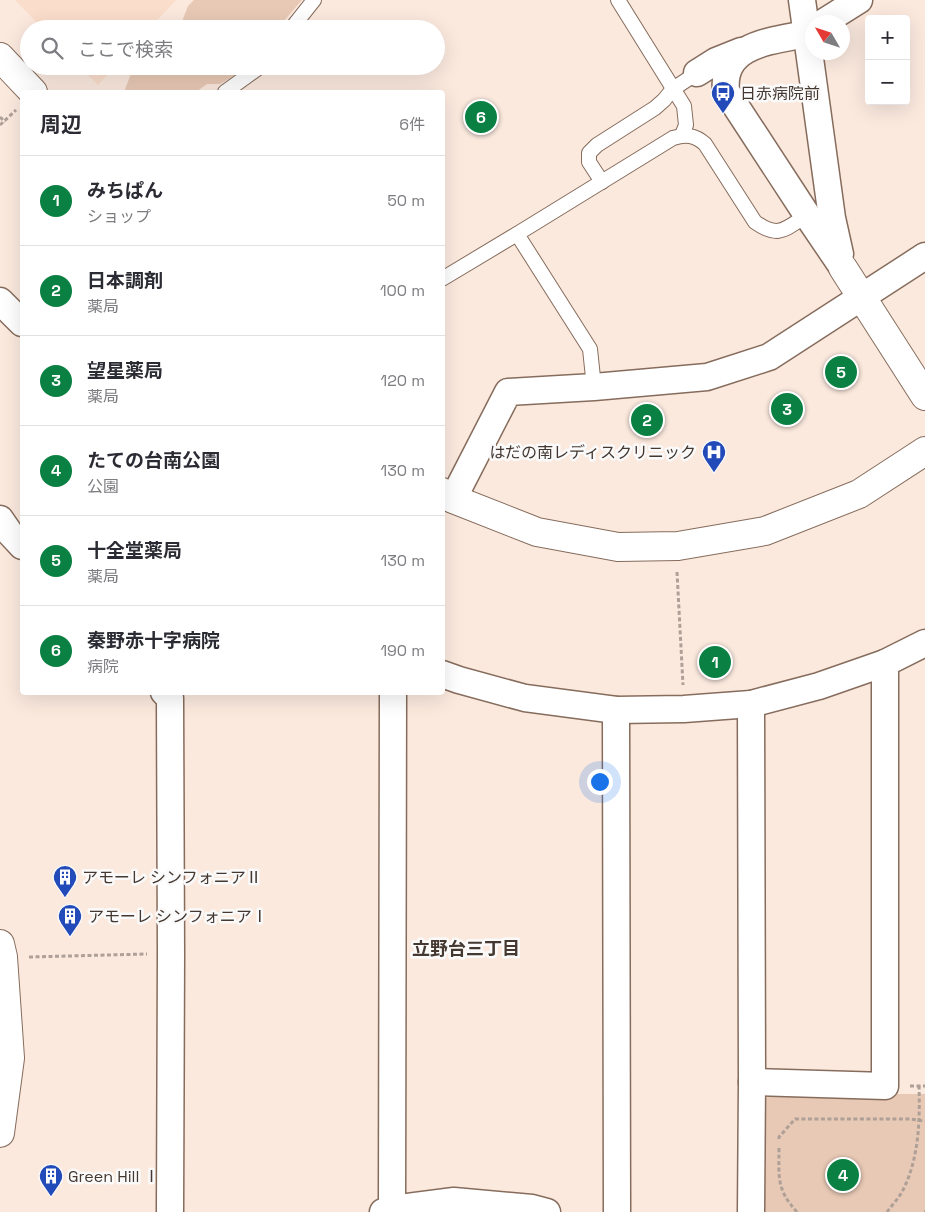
<!DOCTYPE html>
<html lang="ja">
<meta charset="utf-8">
<style>
body{margin:0;font-family:"Space Grotesk","Noto Sans JP",sans-serif;background:#f7f7f7;color:#2b2b33}
.controls{position:absolute;right:15px;top:15px;display:grid;overflow:hidden;border-radius:5px;box-shadow:0 5px 20px #0002}
.controls button{width:45px;height:45px;display:grid;place-items:center;padding:0;border:0;border-bottom:1px solid #e1e1e2;background:#fff;color:#2b2b33;font:25px sans-serif}
.compass{position:absolute;left:805px;top:15px;width:45px;height:45px;border-radius:50%;background:#fff;box-shadow:0 5px 20px #0002;rotate:309deg}
.you{position:absolute;left:599px;top:781px;width:18px;height:18px;margin:-12px;border:4px solid #fff;border-radius:50%;background:#1a73e8;box-shadow:0 0 0 8px #1a73e833}
.badge{display:grid;place-items:center;width:32px;height:32px;border-radius:50%;background:#0b8043;color:#fff;font-size:16px;font-weight:700}
.pin{position:absolute;translate:-50% -50%;border:2px solid #fff;box-shadow:0 1px 5px #0006}
.list{margin:0;padding:0;list-style:none}
h2{display:flex;justify-content:space-between;align-items:center;height:65px;margin:0;padding:0 20px;font-size:21px}
h2 small{font-size:16px;font-weight:400;color:#7c7c81}
.list li{display:grid;grid-template-columns:32px 1fr auto;gap:15px;align-items:center;box-sizing:border-box;height:90px;padding:0 20px;border-top:1px solid #e1e1e2}
.list b{display:block;font-size:19px;white-space:nowrap}
.list p{margin:0;font-size:16px;white-space:nowrap;color:#7c7c81}
.list em{font-size:16px;font-style:normal;color:#7c7c81}
.icon{flex:none;width:28px;height:28px;fill:none;stroke:currentColor;stroke-width:2;stroke-linecap:round;stroke-linejoin:round}
.map{position:relative;flex:none;width:925px;height:1212px;overflow:hidden}
.search{position:absolute;background:#fff;box-shadow:0 5px 20px #0002;left:20px;top:20px;width:425px;height:55px;display:flex;align-items:center;gap:12px;box-sizing:border-box;padding:0 18px;border-radius:28px;color:#7c7c81;font-size:19px}
.panel{position:absolute;background:#fff;box-shadow:0 5px 20px #0002;left:20px;top:90px;width:425px;height:605px;border-radius:5px}
.map>svg:first-child{display:block}
.built{fill:#fbddcb}
.green{fill:#e8c9b5}
.lines{fill:none;stroke-linecap:round;stroke-linejoin:round}
.service-casing{stroke:#866c5c;stroke-width:16}
.minor-casing{stroke:#866c5c;stroke-width:29}
.tertiary-casing{stroke:#866c5c;stroke-width:30}
.path{stroke:#afa097;stroke-width:3;stroke-dasharray:4 2.5;stroke-linecap:butt}
.service{stroke:#fff;stroke-width:14}
.minor{stroke:#fff;stroke-width:26}
.tertiary{stroke:#fff;stroke-width:28}
.labels{text-anchor:middle;stroke-width:5;stroke-linejoin:round;paint-order:stroke}
.poi-label{font-size:16px;fill:#443831;stroke:#fafafa;text-anchor:start}
.neighbourhood-label{font-size:18px;font-weight:bold;fill:#443831;stroke:#fafafa}
</style>
<div class="map">
<svg width="925" height="1212" viewBox="0 0 925 1212">
<rect width="100%" height="100%" fill="#fbe9de"/>
<!-- built -->
<g class="built">
<path d="M 15,0 L 176,0 L 149,29 L 43,29 Z"/>
<path d="M 79,66 L 115,66 L 98,85 Z"/>
</g>
<!-- green -->
<g class="green">
<path d="M 194,0 L 302,0 L 277,29 L 179,29 L 188,6 Z"/>
<path d="M 134,66 L 250,66 L 220,84 L 207,84 L 196,92 L 124,92 Z"/>
<path d="M 773,1094 L 925,1094 L 925,1212 L 761,1212 L 763,1106 L 766,1098 Z"/>
</g>
<g class="lines">
<!-- service casing -->
<g class="service-casing">
<g id="service">
<path d="M 618,0 L 684,106 L 686,125 L 682,135"/>
<path d="M 291,29 L 314,0"/>
<path d="M 225,92 L 261,66"/>
<path d="M 602,182 L 589,162 L 589,153 L 597,145 L 655,108 L 664,100 L 673,89 L 697,73"/>
<path d="M 442,279 L 517,234"/>
<path d="M 594,387 L 590,349 L 517,234 L 673,138 C 686,134 695,135 705,144 L 755,222 C 779,239 785,229 807,215"/>
</g>
</g>
<!-- minor casing -->
<g class="minor-casing">
<g id="minor">
<path d="M 802,0 L 832,218 L 840,254"/>
<path d="M 824,22 L 859,0"/>
<path d="M 812,30 L 806,34 C 772,41 721,44 726,91 L 807,215 L 843,268"/>
<path d="M 697,73 L 716,61 L 741,51"/>
<path d="M 0,301 L 22,323"/>
<path d="M 453,499 L 508,392 L 594,387 L 707,377 L 769,357 L 925,256"/>
<path d="M 0,519 L 9,532 L 22,546"/>
<path d="M 442,674 L 459,680 L 525,698 L 616,710 L 684,709 L 751,704 L 819,686 L 885,663 L 925,643"/>
<path d="M 164,692 L 170,698 L 171,954 L 170,1212"/>
<path d="M 751,704 L 752,1082 L 751,1212"/>
<path d="M 616,710 L 617,1212"/>
<path d="M 752,1082 L 885,1086 L 885,663"/>
<path d="M 392,1209 L 393,692"/>
<path d="M 383,1212 L 392,1209 L 454,1201 L 532,1208 L 547,1212"/>
</g>
</g>
<!-- tertiary casing -->
<g class="tertiary-casing">
<g id="tertiary">
<path d="M 0,57 L 33,92"/>
<path d="M 843,268 L 925,396"/>
<path d="M 442,492 L 453,499 L 537,532 L 618,547 L 678,546 L 765,531 L 859,494 L 925,451"/>
<path d="M 0,944 L 3,957 L 10,1058 L 0,1133"/>
</g>
</g>
<!-- path -->
<g class="path">
<path d="M 0,117 L 5,122"/>
<path d="M 0,125 L 16,110"/>
<path d="M 677,572 L 683,685"/>
<path d="M 29,957 L 147,954"/>
<path d="M 910,1086 L 925,1086"/>
<path d="M 779,1139 L 779,1137 L 795,1119 L 910,1119 L 925,1121"/>
<path d="M 779,1148 C 779,1177 776,1189 797,1212"/>
<path d="M 887,1212 C 892,1205 899,1198 903,1190 C 919,1158 920,1121 919,1086"/>
<path d="M 924,1212 L 925,1212"/>
</g>
<!-- service -->
<use href="#service" class="service"/>
<!-- minor -->
<use href="#minor" class="minor"/>
<!-- tertiary -->
<use href="#tertiary" class="tertiary"/>
</g>
<!-- icons -->
<defs>
<g id="bus-pin" transform="scale(1.25)"><path d="M0 17L-7.5 6A9.5 9.5 0 1 1 7.5 6Z" fill="#224ab9" stroke="#fafafa"/><path d="M-5-6H5V4H4V6H2V4H-2V6H-4V4H-5ZM-3.5-4V0h7V-4ZM-3.5 1.2v1.5H-2V1.2ZM2 1.2v1.5H3.5V1.2Z" fill="#fff"/></g>
<g id="hospital-pin" transform="scale(1.25)"><path d="M0 17L-7.5 6A9.5 9.5 0 1 1 7.5 6Z" fill="#224ab9" stroke="#fafafa"/><path d="M-5-5h3v3.5h4V-5h3V5h-3V1.5h-4V5h-3Z" fill="#fff"/></g>
<g id="building-pin" transform="scale(1.25)"><path d="M0 17L-7.5 6A9.5 9.5 0 1 1 7.5 6Z" fill="#224ab9" stroke="#fafafa"/><path d="M-4-6H4V6H1V3H-1V6H-4ZM-2.5-4.3h1.7v1.8h-1.7ZM.8-4.3h1.7v1.8H.8ZM-2.5-1h1.7V.8h-1.7ZM.8-1h1.7V.8H.8Z" fill="#fff"/></g>
</defs>
<g fill-rule="evenodd">
<use href="#bus-pin" x="723" y="93"/>
<use href="#hospital-pin" x="714" y="452"/>
<use href="#building-pin" x="65" y="877"/>
<use href="#building-pin" x="70" y="916"/>
<use href="#building-pin" x="51" y="1176"/>
</g>
<g class="labels">
<!-- poi labels -->
<g class="poi-label">
<text x="740" y="99">日赤病院前</text>
<text x="696" y="458" text-anchor="end">はだの南レディスクリニック</text>
<text x="82" y="883">アモーレ シンフォニアⅡ</text>
<text x="88" y="922">アモーレ シンフォニアⅠ</text>
<text x="68" y="1182">Green Hill Ⅰ</text>
</g>
<!-- neighbourhood labels -->
<g class="neighbourhood-label">
<text x="466" y="955">立野台三丁目</text>
</g>
</g>
</svg>
<div class="controls">
<button>+</button>
<button>−</button>
</div>
<svg class="compass" viewBox="-18 -18 36 36"><path d="M0-13l5 13h-10z" fill="#e53935"/><path d="M0 13l5-13h-10z" fill="#7c7c81"/></svg>
<div class="you"></div>
<div class="pin badge" style="left:715px;top:662px">1</div>
<div class="pin badge" style="left:647px;top:420px">2</div>
<div class="pin badge" style="left:787px;top:409px">3</div>
<div class="pin badge" style="left:843px;top:1175px">4</div>
<div class="pin badge" style="left:841px;top:372px">5</div>
<div class="pin badge" style="left:481px;top:117px">6</div>
<div class="search"><svg class="icon" aria-label="search" viewBox="0 0 24 24"><circle cx="10" cy="10" r="6"/><path d="M15 15l6 6"/></svg>ここで検索</div>
<section class="panel">
<h2>周辺<small>6件</small></h2>
<ul class="list">
<li><span class="badge">1</span><div><b>みちぱん</b><p>ショップ</p></div><em>50 m</em></li>
<li><span class="badge">2</span><div><b>日本調剤</b><p>薬局</p></div><em>100 m</em></li>
<li><span class="badge">3</span><div><b>望星薬局</b><p>薬局</p></div><em>120 m</em></li>
<li><span class="badge">4</span><div><b>たての台南公園</b><p>公園</p></div><em>130 m</em></li>
<li><span class="badge">5</span><div><b>十全堂薬局</b><p>薬局</p></div><em>130 m</em></li>
<li><span class="badge">6</span><div><b>秦野赤十字病院</b><p>病院</p></div><em>190 m</em></li>
</ul>
</section>
</div>
